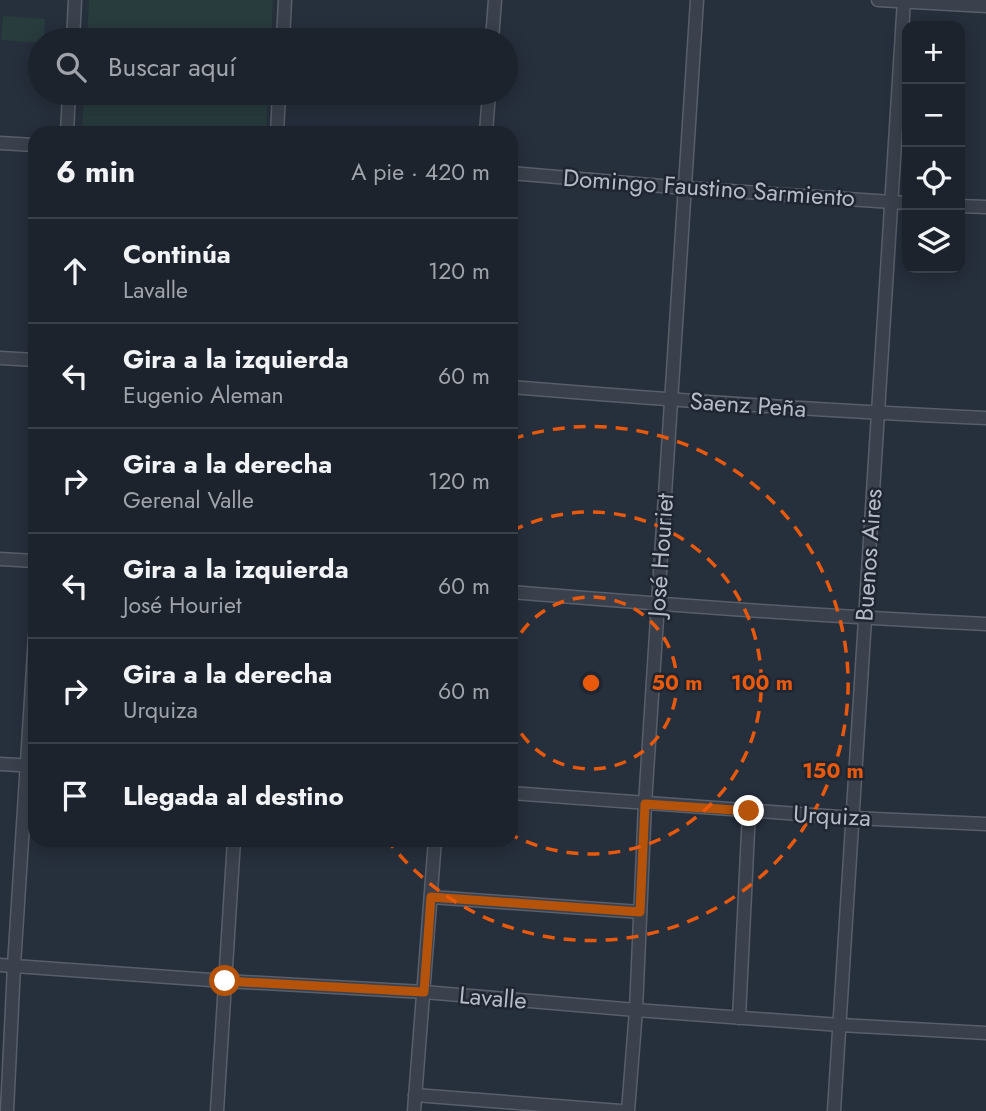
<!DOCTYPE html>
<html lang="es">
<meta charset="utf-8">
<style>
body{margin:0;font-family:Jost,sans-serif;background:#252b35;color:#f1f3f6}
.controls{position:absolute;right:21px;top:21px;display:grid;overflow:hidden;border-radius:14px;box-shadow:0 4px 18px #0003}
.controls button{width:63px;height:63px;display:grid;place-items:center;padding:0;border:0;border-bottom:2px solid #3a4049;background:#1c232d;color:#f1f3f6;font:35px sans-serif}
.stop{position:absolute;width:21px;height:21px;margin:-16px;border:5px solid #b45309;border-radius:50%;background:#fff}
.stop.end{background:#b45309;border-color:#fff;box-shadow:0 2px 7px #0008}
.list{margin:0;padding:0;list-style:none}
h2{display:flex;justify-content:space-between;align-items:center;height:91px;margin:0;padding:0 28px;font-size:30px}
h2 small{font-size:23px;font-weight:400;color:#a0a4aa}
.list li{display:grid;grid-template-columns:46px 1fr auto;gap:21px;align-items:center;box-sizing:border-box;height:105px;padding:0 28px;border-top:2px solid #3a4049}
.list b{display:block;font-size:26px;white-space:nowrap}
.list p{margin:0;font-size:23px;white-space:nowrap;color:#a0a4aa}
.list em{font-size:23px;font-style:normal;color:#a0a4aa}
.icon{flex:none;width:38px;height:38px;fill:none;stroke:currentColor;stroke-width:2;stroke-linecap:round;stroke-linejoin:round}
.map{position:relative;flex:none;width:986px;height:1111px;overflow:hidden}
.search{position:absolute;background:#1c232d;box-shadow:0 4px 18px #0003;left:28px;top:28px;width:490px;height:77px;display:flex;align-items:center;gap:18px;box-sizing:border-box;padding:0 24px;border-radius:38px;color:#a0a4aa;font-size:26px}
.panel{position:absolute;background:#1c232d;box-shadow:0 4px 18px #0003;left:28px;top:126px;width:490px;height:721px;border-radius:21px}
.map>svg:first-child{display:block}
.green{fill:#283b3d}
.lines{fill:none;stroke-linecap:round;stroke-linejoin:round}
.street-casing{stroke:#585f6a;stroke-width:15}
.street{stroke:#3a414c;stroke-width:12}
.route{stroke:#b45309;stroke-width:9}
.ring{fill:none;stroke:#e8590c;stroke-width:3.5;stroke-dasharray:12 9}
.labels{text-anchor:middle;stroke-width:5;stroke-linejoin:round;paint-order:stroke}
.street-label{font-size:24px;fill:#b5bcc7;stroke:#1f2631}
.centre{fill:#e8590c;stroke:#1f2631;stroke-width:3.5}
.ring-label{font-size:21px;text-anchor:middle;font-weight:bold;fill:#e8590c;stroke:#1f2631;stroke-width:5;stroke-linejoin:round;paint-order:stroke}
</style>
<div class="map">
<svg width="986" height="1111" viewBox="0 0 986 1111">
<rect width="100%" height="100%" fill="#262f3c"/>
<!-- green -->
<g class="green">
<path d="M 89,0 L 273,0 L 271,40 L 87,40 Z"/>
<path d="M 3,16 L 45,19 L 44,40 L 40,40 L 40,43 L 1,40 Z"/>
<path d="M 84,93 L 268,93 L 266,133 L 82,133 Z"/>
</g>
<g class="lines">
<!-- street casing -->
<g class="street-casing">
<g id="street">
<path d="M 878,0 L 986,6"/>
<path d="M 73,40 L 75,0"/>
<path d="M 283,40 L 285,0"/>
<path d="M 492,40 L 495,0"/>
<path d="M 67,133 L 69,93"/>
<path d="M 277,133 L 279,93"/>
<path d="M 486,133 L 489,93"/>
<path d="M 0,143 L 35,145"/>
<path d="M 511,173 L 685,188 L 907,203"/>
<path d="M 960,206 L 986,207"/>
<path d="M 0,358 L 35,360"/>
<path d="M 511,387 C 669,400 827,411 986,418"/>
<path d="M 0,559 L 35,561"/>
<path d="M 511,592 C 669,605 827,617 986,624"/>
<path d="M 0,764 L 35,766"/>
<path d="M 511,793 L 853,818 L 986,824"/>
<path d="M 431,897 L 640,912"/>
<path d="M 0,965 L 225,981 L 424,992 L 636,1010 L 840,1025 L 986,1033"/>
<path d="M 739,1018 L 749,811"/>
<path d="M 415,1095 L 621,1111"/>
<path d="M 7,1111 L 14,966 L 35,636"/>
<path d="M 217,1111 L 234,840"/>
<path d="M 414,1111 L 435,840"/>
<path d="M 628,1111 L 636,1010 L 645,804 L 697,0"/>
<path d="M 834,1111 L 904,0"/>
</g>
</g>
<!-- street -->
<use href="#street" class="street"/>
</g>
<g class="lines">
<!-- route -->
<path class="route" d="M 225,981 L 424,992 L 431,897 L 640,912 L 645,804 L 749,811"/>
</g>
<!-- distance rings -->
<g class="ring">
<path d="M511 651A86 86 0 1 1 511 715"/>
<path d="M512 531A171 171 0 1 1 512 835"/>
<path d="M512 439A257 257 0 1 1 388 841"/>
</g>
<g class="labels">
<!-- street labels -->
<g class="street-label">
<text transform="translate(709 188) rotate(4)" y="8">Domingo Faustino Sarmiento</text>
<text transform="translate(748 405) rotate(4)" y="8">Saenz Peña</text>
<text transform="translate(661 555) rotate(-86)" y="8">José Houriet</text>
<text transform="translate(869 555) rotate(-86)" y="8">Buenos Aires</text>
<text transform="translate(832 816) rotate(3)" y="8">Urquiza</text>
<text transform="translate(493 998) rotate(5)" y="8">Lavalle</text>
</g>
</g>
<circle cx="591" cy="683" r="10" class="centre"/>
<g class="ring-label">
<text x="677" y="690">50 m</text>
<text x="762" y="690">100 m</text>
<text x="833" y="778">150 m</text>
</g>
</svg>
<div class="controls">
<button>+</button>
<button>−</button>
<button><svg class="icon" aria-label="locate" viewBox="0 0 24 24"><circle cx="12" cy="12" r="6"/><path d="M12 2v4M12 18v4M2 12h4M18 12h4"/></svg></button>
<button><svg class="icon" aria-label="layers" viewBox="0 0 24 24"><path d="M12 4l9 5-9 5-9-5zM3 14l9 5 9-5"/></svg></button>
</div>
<div class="stop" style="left:225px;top:981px"></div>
<div class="stop end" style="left:749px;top:811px"></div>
<div class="search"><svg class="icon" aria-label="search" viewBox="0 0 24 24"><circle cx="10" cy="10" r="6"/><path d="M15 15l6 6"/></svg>Buscar aquí</div>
<section class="panel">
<h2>6 min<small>A pie · 420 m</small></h2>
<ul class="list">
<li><svg class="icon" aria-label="ahead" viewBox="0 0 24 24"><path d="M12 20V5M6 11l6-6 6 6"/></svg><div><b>Continúa</b><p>Lavalle</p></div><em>120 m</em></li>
<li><svg class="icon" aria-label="left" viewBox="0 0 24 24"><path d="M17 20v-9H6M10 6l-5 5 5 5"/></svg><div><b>Gira a la izquierda</b><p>Eugenio Aleman</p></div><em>60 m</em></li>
<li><svg class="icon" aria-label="right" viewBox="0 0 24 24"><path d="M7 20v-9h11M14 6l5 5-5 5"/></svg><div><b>Gira a la derecha</b><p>Gerenal Valle</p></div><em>120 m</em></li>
<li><svg class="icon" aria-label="left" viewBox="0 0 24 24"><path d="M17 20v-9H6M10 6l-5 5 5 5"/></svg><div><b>Gira a la izquierda</b><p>José Houriet</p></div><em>60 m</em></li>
<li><svg class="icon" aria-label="right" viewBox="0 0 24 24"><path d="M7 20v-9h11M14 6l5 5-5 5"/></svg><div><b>Gira a la derecha</b><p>Urquiza</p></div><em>60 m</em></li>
<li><svg class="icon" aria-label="arrive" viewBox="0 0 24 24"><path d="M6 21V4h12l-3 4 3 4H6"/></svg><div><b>Llegada al destino</b></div></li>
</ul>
</section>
</div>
